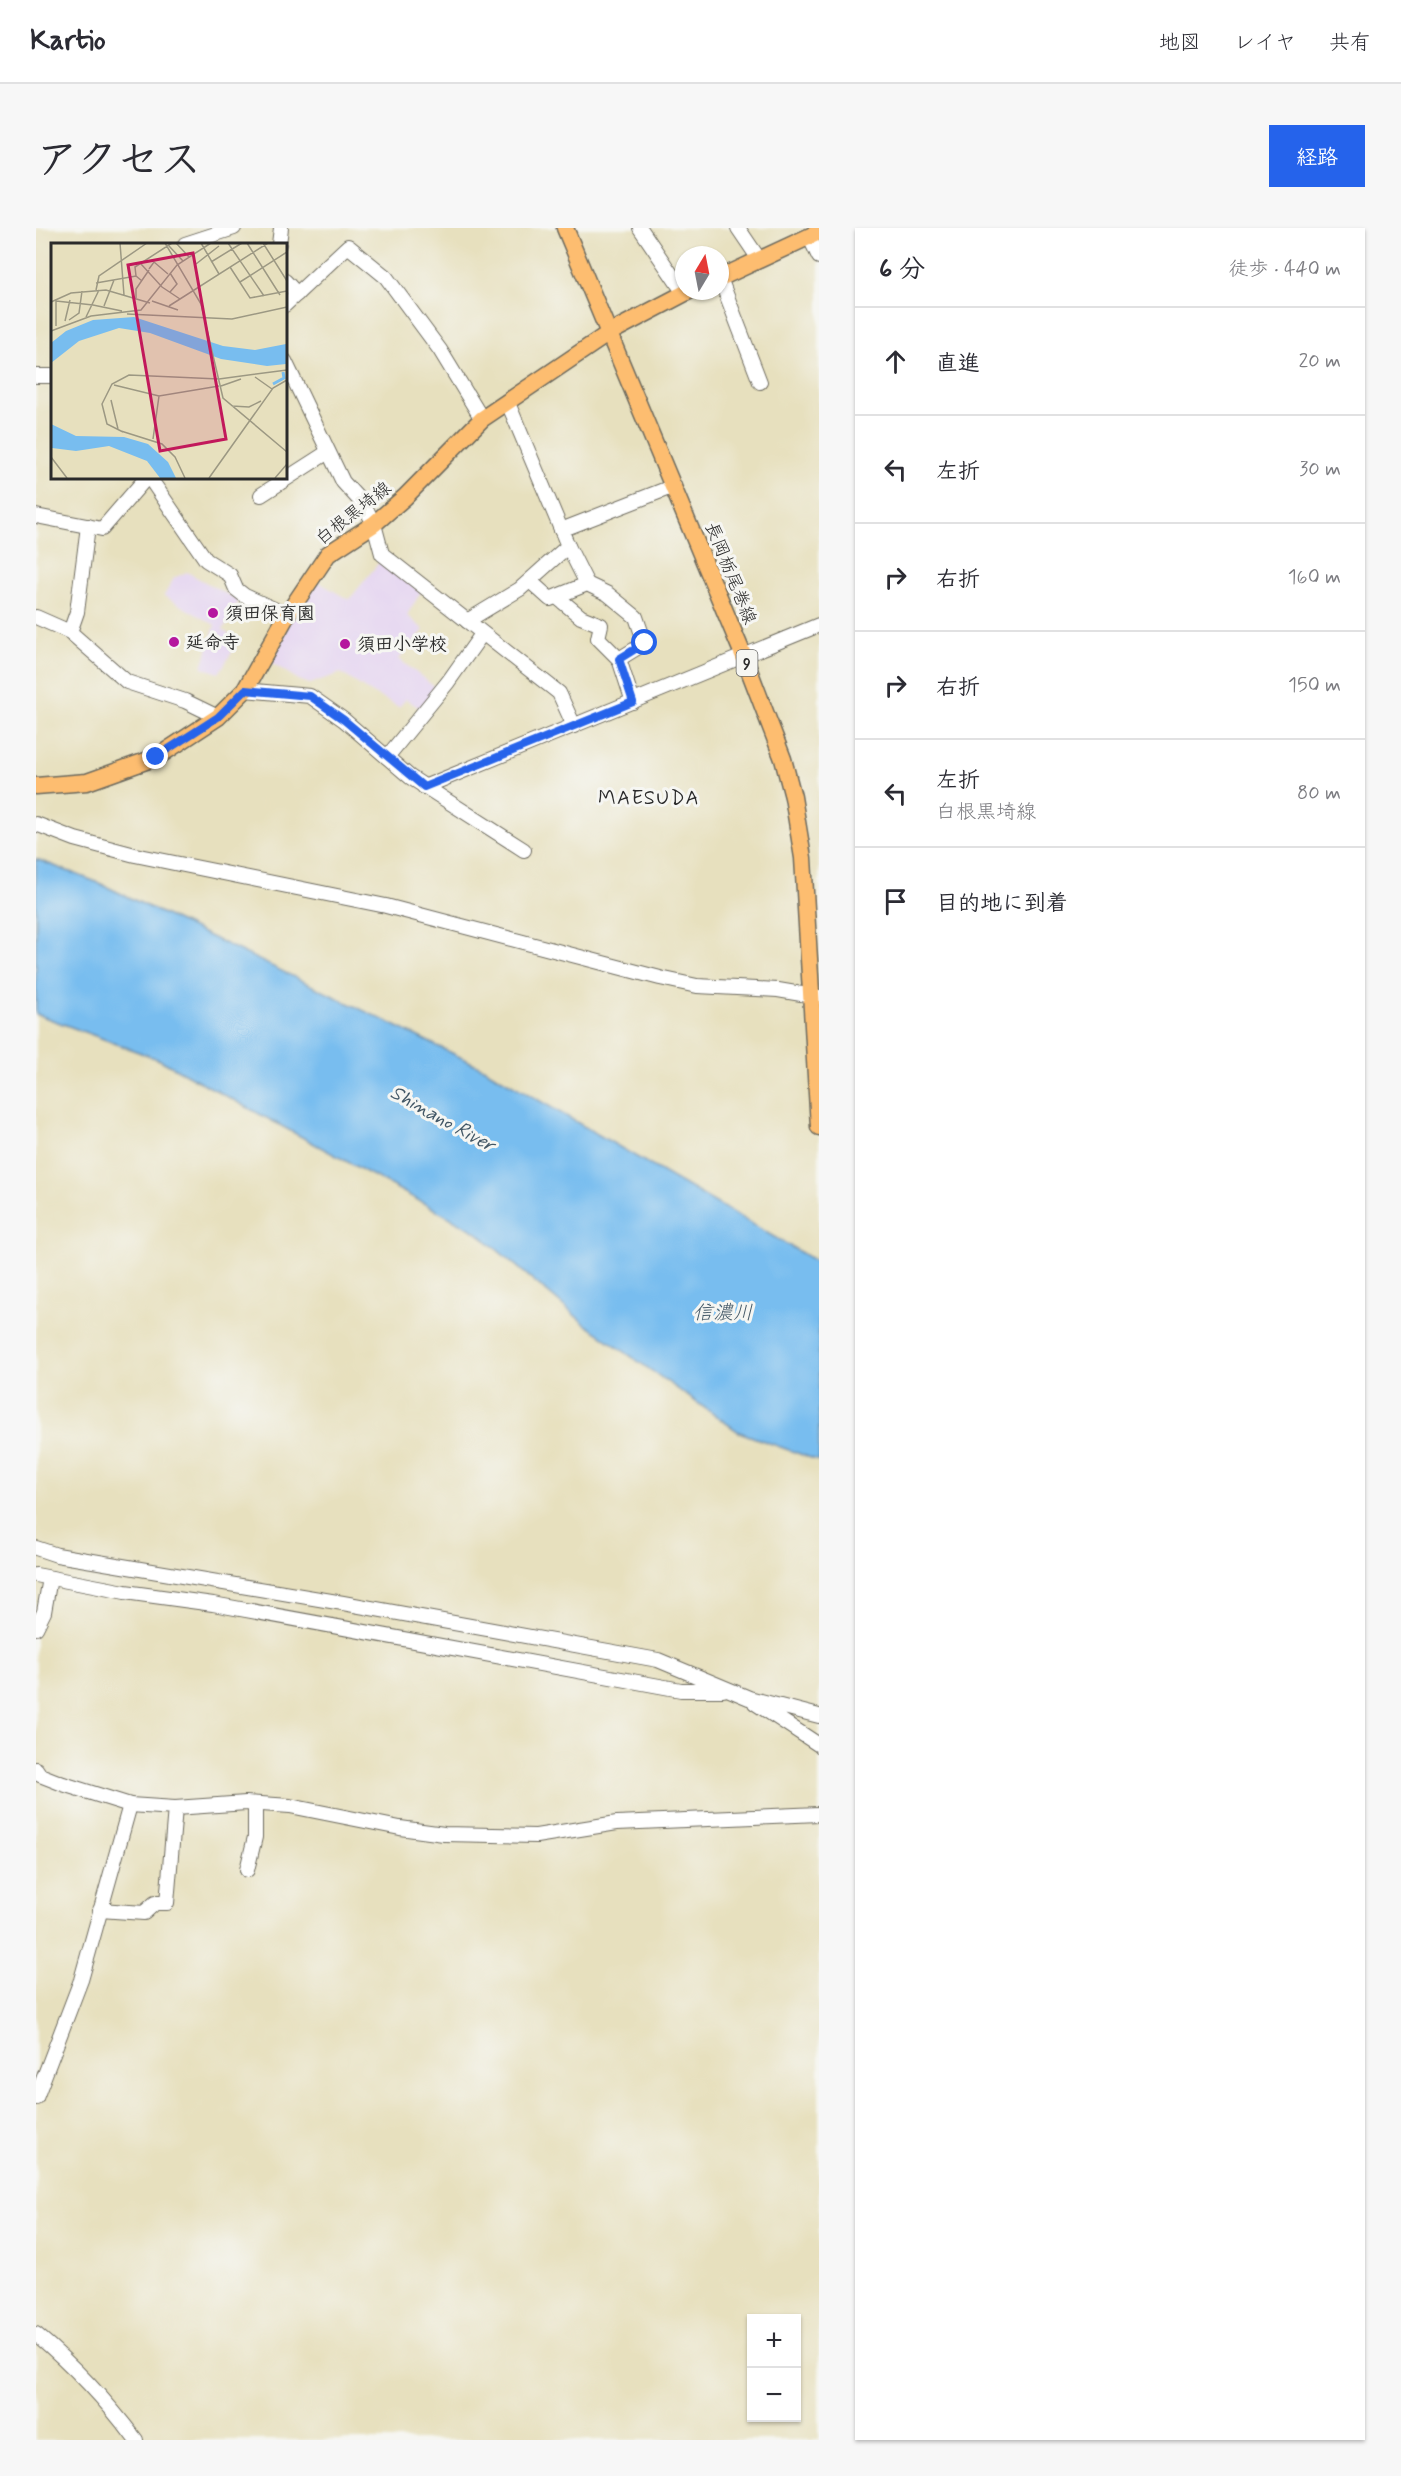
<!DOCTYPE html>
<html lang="ja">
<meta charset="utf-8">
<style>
body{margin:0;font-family:Mynerve,"Klee One",sans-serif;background:#f7f7f7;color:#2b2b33}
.controls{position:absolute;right:18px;bottom:18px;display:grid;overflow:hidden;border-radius:0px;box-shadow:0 2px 4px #0004}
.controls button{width:54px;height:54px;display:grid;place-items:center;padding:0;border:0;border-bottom:2px solid #e1e1e2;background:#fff;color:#2b2b33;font:30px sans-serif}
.compass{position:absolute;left:639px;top:18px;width:54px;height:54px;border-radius:50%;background:#fff;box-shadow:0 2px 4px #0004;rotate:10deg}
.stop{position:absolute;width:18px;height:18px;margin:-14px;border:4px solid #2563eb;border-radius:50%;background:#fff}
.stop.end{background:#2563eb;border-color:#fff;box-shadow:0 2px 6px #0008}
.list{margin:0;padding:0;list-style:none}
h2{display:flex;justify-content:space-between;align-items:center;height:78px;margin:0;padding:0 24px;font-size:26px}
h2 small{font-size:20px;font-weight:400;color:#7c7c81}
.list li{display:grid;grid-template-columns:39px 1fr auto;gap:18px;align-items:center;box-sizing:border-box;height:108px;padding:0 24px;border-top:2px solid #e1e1e2}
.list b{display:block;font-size:22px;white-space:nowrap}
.list p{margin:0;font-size:20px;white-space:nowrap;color:#7c7c81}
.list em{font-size:20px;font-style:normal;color:#7c7c81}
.icon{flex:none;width:33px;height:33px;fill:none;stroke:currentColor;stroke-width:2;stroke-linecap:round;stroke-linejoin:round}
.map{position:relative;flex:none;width:783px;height:2212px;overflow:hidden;border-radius:0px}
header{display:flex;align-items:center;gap:36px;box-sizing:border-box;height:84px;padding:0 30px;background:#fff;border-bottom:2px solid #e1e1e2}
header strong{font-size:28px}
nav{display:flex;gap:33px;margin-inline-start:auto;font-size:21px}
.intro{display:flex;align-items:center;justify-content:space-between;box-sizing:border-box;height:144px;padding:0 36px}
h1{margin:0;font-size:42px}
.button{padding:15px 27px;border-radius:0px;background:#2563eb;color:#fff;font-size:21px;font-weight:700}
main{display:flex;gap:36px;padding:0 36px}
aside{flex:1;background:#fff;border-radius:0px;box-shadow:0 2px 4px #0004}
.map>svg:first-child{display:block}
.built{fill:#e4d3f1}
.water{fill:#78bdef;stroke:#52748d;stroke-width:1.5}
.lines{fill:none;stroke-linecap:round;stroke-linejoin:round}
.minor-casing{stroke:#6d6a5e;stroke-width:16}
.major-casing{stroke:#6d6a5e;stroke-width:19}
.minor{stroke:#fff;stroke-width:14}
.major{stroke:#fdbd6f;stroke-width:16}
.route{stroke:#2563eb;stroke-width:8}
.poi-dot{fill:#b5179e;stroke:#f6f6f2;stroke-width:2}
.labels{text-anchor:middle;stroke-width:6;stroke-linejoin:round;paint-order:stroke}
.shield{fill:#f6f6f2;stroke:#686867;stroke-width:1.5}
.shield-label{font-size:16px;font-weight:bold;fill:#2b2b2b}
.street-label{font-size:18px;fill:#2b2b2b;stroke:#f6f6f2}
.poi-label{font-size:18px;font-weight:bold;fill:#2b2b2b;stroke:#f6f6f2;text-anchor:start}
.neighbourhood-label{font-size:20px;letter-spacing:1.5px;fill:#2b2b2b;stroke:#f6f6f2}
.water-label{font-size:20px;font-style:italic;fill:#425766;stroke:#f6f6f2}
.inset-river{fill:none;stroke:#78bdef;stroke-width:3}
.inset-road{fill:none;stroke:#9c9883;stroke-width:1.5}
.view{fill:#c2185b;fill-opacity:0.15;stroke:#c2185b;stroke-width:3}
.inset-edge{fill:none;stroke:#2b2b2b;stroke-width:3}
</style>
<header>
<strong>Kartio</strong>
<nav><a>地図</a><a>レイヤ</a><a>共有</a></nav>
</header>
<div class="intro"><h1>アクセス</h1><a class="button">経路</a></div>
<main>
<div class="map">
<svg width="783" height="2212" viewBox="0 0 783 2212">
<rect width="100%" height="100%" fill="#f6f6f2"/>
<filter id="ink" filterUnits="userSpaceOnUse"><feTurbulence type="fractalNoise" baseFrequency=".0167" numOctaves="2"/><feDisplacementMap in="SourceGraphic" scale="12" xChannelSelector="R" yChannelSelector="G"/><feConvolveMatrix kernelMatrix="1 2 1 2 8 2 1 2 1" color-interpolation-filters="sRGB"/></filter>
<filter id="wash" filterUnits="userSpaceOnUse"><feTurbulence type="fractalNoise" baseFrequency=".008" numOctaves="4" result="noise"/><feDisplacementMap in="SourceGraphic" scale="24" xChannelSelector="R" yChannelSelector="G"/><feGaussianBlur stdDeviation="1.35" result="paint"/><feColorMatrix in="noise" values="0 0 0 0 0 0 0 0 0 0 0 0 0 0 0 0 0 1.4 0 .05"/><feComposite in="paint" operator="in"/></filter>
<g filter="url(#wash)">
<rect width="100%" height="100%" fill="#e7e0be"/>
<!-- built -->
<g class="built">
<path d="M 345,332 L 385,364 L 371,387 L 388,402 L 363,431 L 401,461 L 385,481 L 370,471 L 363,479 L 334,464 L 305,445 L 274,456 L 263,452 L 233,433 L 255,391 L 281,353 L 313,372 Z"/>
<path d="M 151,344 L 203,373 L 187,402 L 203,413 L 183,445 L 166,439 L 179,397 L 128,368 L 138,350 Z"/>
</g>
<!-- water -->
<path class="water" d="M 0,631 L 63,655 L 449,841 L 783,1035 L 783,1233 L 703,1204 L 549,1096 L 439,1003 L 124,832 L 0,786 Z"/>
</g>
<g filter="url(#ink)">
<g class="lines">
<!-- minor casing -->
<g class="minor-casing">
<g id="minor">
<path d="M 604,0 L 648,65"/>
<path d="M 702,0 L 723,31"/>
<path d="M 773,8 L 783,29"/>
<path d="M 149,16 L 198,0"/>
<path d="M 243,16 L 245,0"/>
<path d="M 684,50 L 724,154"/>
<path d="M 249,53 L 261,66"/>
<path d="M 249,77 L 312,18 L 350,49 L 404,122 L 446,191"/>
<path d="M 249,133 L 307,254 L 328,277 L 338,296 L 346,326 L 523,465 L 538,498"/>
<path d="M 0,148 L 16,148"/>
<path d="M 113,249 L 170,332 L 194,347 L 200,361 L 209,368 L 251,387"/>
<path d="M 225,267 L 292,224"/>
<path d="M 0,288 L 66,301 L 111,249"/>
<path d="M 525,302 L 638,258"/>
<path d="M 532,318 L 551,356"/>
<path d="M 494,353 L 514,371 L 551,356 L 572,366 L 600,389 L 609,415 L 583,431"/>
<path d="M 521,369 L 545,389 L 565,397 L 562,410 L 583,431 L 597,474"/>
<path d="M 0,389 L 34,404 L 91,454 L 149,473 L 182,489"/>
<path d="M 431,393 L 484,361 L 532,318 L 472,175"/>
<path d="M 34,404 L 41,384 L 52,298"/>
<path d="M 209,462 L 274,468 L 308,492 L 374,549 L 488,622"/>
<path d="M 351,529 L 412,454 L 446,406"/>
<path d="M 388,559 L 783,397"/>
<path d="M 0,596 L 39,611 L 99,627 L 350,678 L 624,750 L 661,758 L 742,762 L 783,769"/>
<path d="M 0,1320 L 21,1327 L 307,1375 L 622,1432 L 713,1470 L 783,1488"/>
<path d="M 0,1347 L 89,1364 L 177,1376 L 645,1462 L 687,1462"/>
<path d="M 0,1400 L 8,1384 L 14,1350"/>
<path d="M 719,1475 L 783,1517"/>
<path d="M 0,1541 L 4,1547 L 27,1556 L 94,1577 L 139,1580 L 210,1575 L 254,1578 L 364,1600 L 408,1606 L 500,1608 L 581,1595 L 783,1586"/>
<path d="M 211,1642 L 219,1609 L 219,1576"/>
<path d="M 64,1682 L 108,1685 L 119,1675 L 131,1675 L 139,1580"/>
<path d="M 0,1870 L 45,1752 L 94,1577"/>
<path d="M 0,2106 C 38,2138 70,2172 100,2212"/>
</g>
</g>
<!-- major casing -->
<g class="major-casing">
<g id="major">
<path d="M 529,0 L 708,429 L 747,531 L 757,569 L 767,630 L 783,899"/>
<path d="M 684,50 L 783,4"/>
<path d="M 0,558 L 51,554 L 121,529 L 182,489 L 209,462 L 251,387 L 292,326 L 338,296 L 369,269 L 446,191 L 573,105 L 653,63"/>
</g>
</g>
<!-- minor -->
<use href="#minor" class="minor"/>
<!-- major -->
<use href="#major" class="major"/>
</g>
</g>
<g class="lines" filter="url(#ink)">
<!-- route -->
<path class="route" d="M 120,529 L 182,489 L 209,462 L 274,468 L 308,492 L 388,559 L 597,474 L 583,431 L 609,415"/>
</g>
<!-- markers -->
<g class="poi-dot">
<circle cx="177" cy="385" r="6"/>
<circle cx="138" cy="414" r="6"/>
<circle cx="309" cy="416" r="6"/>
</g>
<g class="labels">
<!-- shield labels -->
<rect class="shield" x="700.5" y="422" width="21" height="26" rx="4.5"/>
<g class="shield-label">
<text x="711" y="441">9</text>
</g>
<!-- street labels -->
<g class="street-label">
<text transform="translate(317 285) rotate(-38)" y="6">白根黒埼線</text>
<text transform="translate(695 345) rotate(68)" y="6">長岡栃尾巻線</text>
</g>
<!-- poi labels -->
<g class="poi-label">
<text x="189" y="391">須田保育園</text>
<text x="150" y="420">延命寺</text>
<text x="321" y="422">須田小学校</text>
</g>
<!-- neighbourhood labels -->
<g class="neighbourhood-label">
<text x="613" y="576">MAESUDA</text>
</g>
<!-- water labels -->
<g class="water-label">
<text transform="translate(407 890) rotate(29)" y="7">Shinano River</text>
<text x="687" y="1091">信濃川</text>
</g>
</g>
<!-- overview -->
<g transform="translate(15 15)">
<rect width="236" height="236" fill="#e7e0be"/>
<path d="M 83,74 L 172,103 L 204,107 L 235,101 L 235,121 L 216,123 L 170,116 L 99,90 L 68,85 L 28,98 L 0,120 L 0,100 L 15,88 L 42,77 ZM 0,181 L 25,193 L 73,194 L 97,201 L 117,219 L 125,235 L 109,235 L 96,218 L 58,203 L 25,208 L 1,205 Z" fill="#78bdef"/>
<path class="inset-river" d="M 222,141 L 233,135 L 232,129"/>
<path class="inset-road" d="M 69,0 L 73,52M 114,0 L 150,61 L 172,155 L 236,209M 125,0 L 138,14M 150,0 L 168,31M 177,0 L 213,53M 196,0 L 229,52M 212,0 L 236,38M 118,3 L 132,18M 160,19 L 191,0M 90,21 L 111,44 L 129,56M 145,21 L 168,3M 179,24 L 199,55 L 236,48M 98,26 L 103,19 L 117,31M 85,33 L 84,24 L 121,0M 189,39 L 236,9M 45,40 L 85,33 L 91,38M 45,47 L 48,33 L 96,0M 119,49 L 126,41 L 119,30M 85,55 L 85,46 L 98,27M 5,56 L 5,83M 5,58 L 42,62M 101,58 L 127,67M 0,59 L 20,50 L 55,47 L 99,60M 42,62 L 71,68M 53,63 L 63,37M 118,63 L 217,0M 76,71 L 181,76 L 236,64M 35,74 L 48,47M 18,77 L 28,70 L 31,48M 14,78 L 19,57M 0,88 L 40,73 L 90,67 L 126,22 L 160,0M 204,134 L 221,146M 63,142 L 108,153 L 168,143M 170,143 L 190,136M 60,157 L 67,186M 181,163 L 198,164 L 210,158M 70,188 L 111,201 L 124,214 L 134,235M 72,189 L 56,181 L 51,161 L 61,141 L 78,132 L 168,136 L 236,127M 102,196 L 108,153M 0,214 L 16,235M 158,235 L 222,145 L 236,137M 224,235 L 236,221"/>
<path class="view" d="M 142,10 L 175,196 L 109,208 L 77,22 Z"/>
<rect width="236" height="236" class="inset-edge"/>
</g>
</svg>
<div class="controls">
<button>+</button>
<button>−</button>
</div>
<svg class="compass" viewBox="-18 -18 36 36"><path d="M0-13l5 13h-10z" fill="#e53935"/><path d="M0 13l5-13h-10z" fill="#7c7c81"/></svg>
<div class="stop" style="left:609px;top:415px"></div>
<div class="stop end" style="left:120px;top:529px"></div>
</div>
<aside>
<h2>6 分<small>徒歩 · 440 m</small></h2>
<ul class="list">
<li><svg class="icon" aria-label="ahead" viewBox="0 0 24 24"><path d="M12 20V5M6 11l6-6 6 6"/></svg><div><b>直進</b></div><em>20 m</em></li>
<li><svg class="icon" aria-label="left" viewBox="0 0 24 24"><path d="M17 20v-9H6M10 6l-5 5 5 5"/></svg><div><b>左折</b></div><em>30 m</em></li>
<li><svg class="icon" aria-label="right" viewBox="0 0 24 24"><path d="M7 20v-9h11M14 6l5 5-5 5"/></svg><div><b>右折</b></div><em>160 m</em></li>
<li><svg class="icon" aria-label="right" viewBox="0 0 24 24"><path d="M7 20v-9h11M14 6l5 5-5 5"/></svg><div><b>右折</b></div><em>150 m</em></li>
<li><svg class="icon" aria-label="left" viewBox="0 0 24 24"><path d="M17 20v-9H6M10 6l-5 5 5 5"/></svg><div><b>左折</b><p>白根黒埼線</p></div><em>80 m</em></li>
<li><svg class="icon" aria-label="arrive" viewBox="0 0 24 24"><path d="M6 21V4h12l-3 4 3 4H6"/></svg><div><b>目的地に到着</b></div></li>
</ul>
</aside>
</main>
